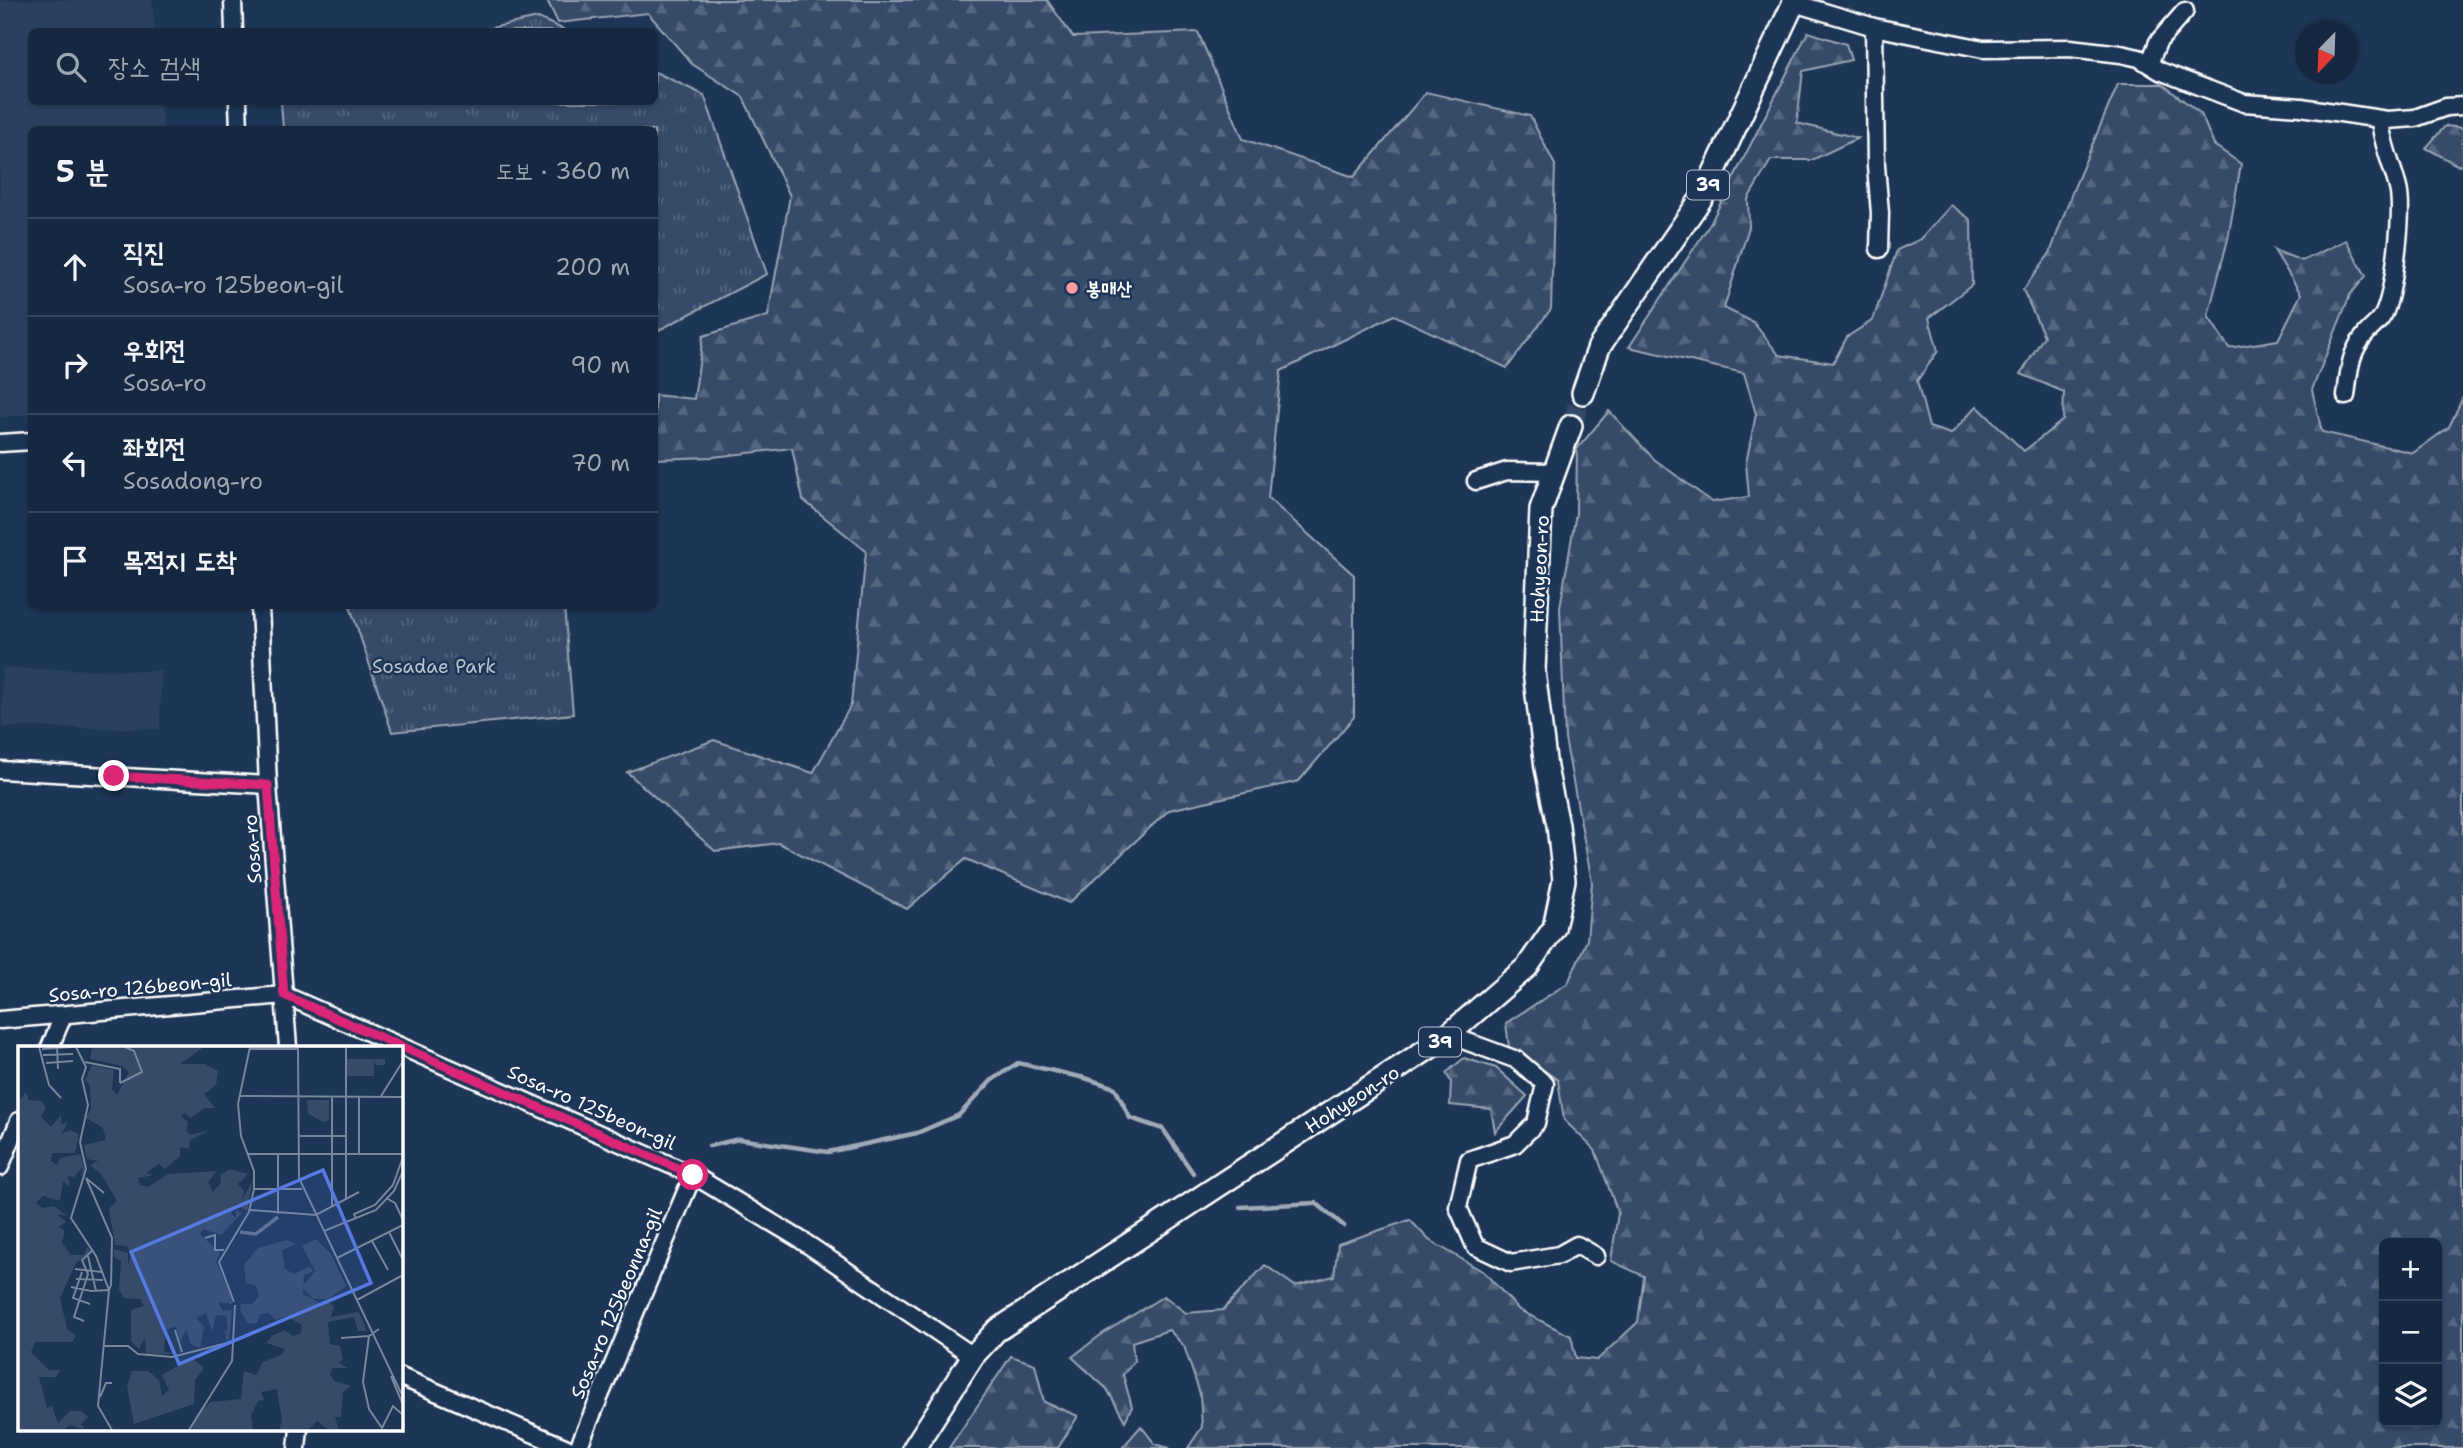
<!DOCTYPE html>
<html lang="ko">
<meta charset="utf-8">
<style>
body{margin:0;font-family:"Shantell Sans","Poor Story",sans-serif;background:#23344c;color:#f1f3f6}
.controls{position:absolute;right:21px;bottom:21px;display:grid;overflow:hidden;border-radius:10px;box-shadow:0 2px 5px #0004}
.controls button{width:63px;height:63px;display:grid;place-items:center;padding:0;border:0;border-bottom:2px solid #35445a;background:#162841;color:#f1f3f6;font:35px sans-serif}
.compass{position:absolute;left:2295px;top:21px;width:63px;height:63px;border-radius:50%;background:#162841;box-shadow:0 2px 5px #0004;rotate:203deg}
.stop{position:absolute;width:21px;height:21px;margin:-16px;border:5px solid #db2777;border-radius:50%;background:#fff}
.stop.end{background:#db2777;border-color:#fff;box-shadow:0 2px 7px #0008}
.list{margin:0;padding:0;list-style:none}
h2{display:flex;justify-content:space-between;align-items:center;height:91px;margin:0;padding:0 28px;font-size:30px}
h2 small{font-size:23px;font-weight:400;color:#9ea6b1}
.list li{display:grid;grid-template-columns:46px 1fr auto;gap:21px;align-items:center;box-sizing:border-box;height:98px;padding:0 28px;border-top:2px solid #35445a}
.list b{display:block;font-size:26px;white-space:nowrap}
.list p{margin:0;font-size:23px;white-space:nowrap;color:#9ea6b1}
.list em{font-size:23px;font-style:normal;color:#9ea6b1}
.icon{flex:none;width:38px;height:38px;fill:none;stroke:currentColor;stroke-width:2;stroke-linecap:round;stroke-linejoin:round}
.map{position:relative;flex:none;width:2463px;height:1448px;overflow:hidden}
.search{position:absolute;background:#162841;box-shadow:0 2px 5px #0004;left:28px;top:28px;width:630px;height:77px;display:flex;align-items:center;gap:18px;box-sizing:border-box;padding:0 24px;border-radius:10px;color:#9ea6b1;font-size:26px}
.panel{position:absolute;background:#162841;box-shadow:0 2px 5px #0004;left:28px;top:126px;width:630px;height:483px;border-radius:10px}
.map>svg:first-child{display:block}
.built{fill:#2a4161}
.forest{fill:url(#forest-firs);stroke:#9aa5b4;stroke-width:2;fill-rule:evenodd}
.park{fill:url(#park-tufts);stroke:#9aa5b4;stroke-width:2}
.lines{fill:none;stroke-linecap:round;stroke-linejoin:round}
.stream{stroke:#a0aab8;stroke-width:4.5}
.major-tunnel{stroke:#344968;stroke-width:21;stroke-dasharray:21 10;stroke-linecap:butt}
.minor-casing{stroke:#fff;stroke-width:21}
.major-casing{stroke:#fff;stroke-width:26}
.minor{stroke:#1d3557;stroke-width:16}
.major{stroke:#1d3557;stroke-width:21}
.route{stroke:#db2777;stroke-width:9}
.poi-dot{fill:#ff9aa2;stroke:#1d3557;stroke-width:2.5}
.labels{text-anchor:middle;stroke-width:5;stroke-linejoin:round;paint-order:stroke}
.shield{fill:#1d3557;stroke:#bbc2cd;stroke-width:2}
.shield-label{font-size:18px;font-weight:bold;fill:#fff}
.poi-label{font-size:19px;font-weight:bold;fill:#fff;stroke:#1d3557;text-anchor:start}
.street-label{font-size:19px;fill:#fff;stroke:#1d3557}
.park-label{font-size:19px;fill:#b9c0ca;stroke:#1d3557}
.inset-river{fill:none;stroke:#617289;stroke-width:3.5}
.inset-road{fill:none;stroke:#77869a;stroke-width:2}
.view{fill:#567ae2;fill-opacity:0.15;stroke:#567ae2;stroke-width:3.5}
.inset-edge{fill:none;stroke:#fff;stroke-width:3.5}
</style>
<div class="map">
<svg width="2463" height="1448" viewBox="0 0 2463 1448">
<defs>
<pattern id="forest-firs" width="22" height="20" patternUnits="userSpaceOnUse" patternTransform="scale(1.75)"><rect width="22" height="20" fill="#364b69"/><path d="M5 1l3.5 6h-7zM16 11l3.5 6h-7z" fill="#546680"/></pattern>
<pattern id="park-tufts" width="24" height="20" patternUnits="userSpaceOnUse" patternTransform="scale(1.75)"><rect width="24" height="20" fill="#364b69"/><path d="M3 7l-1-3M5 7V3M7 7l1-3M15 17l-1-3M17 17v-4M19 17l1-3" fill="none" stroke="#546680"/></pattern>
</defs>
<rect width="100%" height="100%" fill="#1d3557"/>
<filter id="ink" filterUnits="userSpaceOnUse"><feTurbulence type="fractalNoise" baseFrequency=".0143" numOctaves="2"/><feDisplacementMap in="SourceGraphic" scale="14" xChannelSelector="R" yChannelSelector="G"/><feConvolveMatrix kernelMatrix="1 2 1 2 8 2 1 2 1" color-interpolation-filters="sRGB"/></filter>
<g filter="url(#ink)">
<!-- built -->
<g class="built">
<path d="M 0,0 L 152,0 L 155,31 L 32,32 L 32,102 L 159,102 L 164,129 L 32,130 L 31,415 L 0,417 Z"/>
<path d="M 2,668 L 161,671 L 160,729 L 2,727 Z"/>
</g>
<!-- forest -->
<g class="forest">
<path d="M 547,0 L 1047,0 L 1073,37 L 1198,32 L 1243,139 L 1354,177 L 1426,92 L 1530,116 L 1555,165 L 1551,309 L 1507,368 L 1394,315 L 1281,371 L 1268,498 L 1354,575 L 1354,717 L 1299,781 L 1169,810 L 1069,903 L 966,859 L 907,909 L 779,843 L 715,851 L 627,772 L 714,740 L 813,773 L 851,705 L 866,551 L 803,500 L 792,448 L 713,457 L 655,459 L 655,395 L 694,399 L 703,336 L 768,316 L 790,196 L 743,97 L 692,64 L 648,13 L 558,23 Z"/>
<path d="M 1808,32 L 1846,44 L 1851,60 L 1803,71 L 1797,123 L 1858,138 L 1812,160 L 1771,160 L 1748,199 L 1749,227 L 1724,308 L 1753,322 L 1779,355 L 1833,363 L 1847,337 L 1873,320 L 1897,250 L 1921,239 L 1951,205 L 1971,220 L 1972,285 L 1929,318 L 1938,351 L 1917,381 L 1929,427 L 1951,434 L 1977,406 L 2024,451 L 2063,420 L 2064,392 L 2021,374 L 2044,336 L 2023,290 L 2050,253 L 2073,190 L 2118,84 L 2162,84 L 2201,114 L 2214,145 L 2241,164 L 2228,239 L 2208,316 L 2229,348 L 2278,340 L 2301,294 L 2274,250 L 2302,261 L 2346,240 L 2366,276 L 2350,295 L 2312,390 L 2322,432 L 2413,453 L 2449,427 L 2463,397 L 2463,1448 L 1188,1448 L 1202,1427 L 1200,1394 L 1184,1346 L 1169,1330 L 1132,1342 L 1134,1361 L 1123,1375 L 1132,1407 L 1125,1421 L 1107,1389 L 1072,1357 L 1102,1334 L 1164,1296 L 1186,1313 L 1223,1310 L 1265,1265 L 1295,1286 L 1334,1276 L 1338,1244 L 1410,1220 L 1429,1240 L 1484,1272 L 1519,1310 L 1571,1336 L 1576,1358 L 1597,1360 L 1638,1322 L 1644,1276 L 1611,1261 L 1618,1213 L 1595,1150 L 1564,1120 L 1558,1080 L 1509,1047 L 1506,1023 L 1568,983 L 1587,940 L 1592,882 L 1565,739 L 1560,607 L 1576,513 L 1577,449 L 1609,411 L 1654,459 L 1712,502 L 1749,497 L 1746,463 L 1756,414 L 1744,373 L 1629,347 L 1710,224 ZM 2384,1243 L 2437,1243 L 2437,1422 L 2384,1422 Z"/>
<path d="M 2445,126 L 2463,128 L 2463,164 L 2459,166 L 2426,148 Z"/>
<path d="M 1464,1058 L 1496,1068 L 1527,1096 L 1495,1132 L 1491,1109 L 1450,1105 L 1451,1082 L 1446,1073 Z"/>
<path d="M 1011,1356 L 1035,1364 L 1044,1402 L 1078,1416 L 1058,1448 L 949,1448 Z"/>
<path d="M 1141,1426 L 1155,1444 L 1170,1448 L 1122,1448 Z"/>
</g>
<!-- park -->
<g class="park">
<path d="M 538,18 L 567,31 L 476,31 Z"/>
<path d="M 655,72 L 704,95 L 767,274 L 655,332 L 654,130 L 283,129 L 281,102 L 654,102 Z"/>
<path d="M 350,606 L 564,606 L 573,714 L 392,732 Z"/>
</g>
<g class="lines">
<!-- stream -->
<g class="stream">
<path d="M 709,1146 L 739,1139 L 828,1152 L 917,1133 L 959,1115 L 992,1080 L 1018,1063 L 1085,1078 L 1115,1088 L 1130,1118 L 1163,1129 L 1193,1173"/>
<path d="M 1240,1207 L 1316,1203 L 1344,1226"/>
</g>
<!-- major-tunnel -->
<path class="major-tunnel" d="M 1571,426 L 1583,393"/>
<!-- minor casing -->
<g class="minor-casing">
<g id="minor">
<path d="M 233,0 L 234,32"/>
<path d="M 1794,3 L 1874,27 L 1983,49 L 2070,48 L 2121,54 L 2139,58 L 2160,71 L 2244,103 L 2301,107 L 2387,120 L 2415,118 L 2446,107 L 2463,106"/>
<path d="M 1874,27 L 1876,166 L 1880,213 L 1879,249"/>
<path d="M 2149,64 L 2158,42 L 2185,11"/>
<path d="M 238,102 L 239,130"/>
<path d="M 2346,396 C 2349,374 2349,353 2365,335 C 2372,326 2381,322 2385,311 C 2394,288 2404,211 2398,188 C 2392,164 2382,144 2380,120"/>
<path d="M 0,443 L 32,441"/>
<path d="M 1476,481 L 1507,471 L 1554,472"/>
<path d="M 260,606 L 268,785 L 288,1047"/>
<path d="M 0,770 L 268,785"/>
<path d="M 0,1020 L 284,995 L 693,1175 L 801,1240 L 973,1356"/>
<path d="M 1449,1035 L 1517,1060 L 1545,1084 L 1536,1123 L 1515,1144 L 1469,1160 L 1458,1207 L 1475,1246 L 1511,1263 L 1559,1255 L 1577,1245 L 1596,1256"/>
<path d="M 50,1047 L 63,1016"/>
<path d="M 0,1167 L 19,1121"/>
<path d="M 401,1377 L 567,1448"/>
<path d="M 297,1448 L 299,1429"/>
<path d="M 578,1448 L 693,1175"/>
</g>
</g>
<!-- major casing -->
<g class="major-casing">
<g id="major">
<path d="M 1583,393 L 1599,347 L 1703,196 L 1795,0"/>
<path d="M 914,1448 L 973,1356 L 996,1331 L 1446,1037 L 1527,967 L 1554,928 L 1564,880 L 1558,825 L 1546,768 L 1534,671 L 1541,509 L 1571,426"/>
</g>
</g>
<!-- minor -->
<use href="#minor" class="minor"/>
<!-- major -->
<use href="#major" class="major"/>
</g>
</g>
<g class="lines" filter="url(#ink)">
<!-- route -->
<path class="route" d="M 114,776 L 268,785 L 284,995 L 693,1175"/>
</g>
<!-- markers -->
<circle class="poi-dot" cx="1072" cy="288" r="7"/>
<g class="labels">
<!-- shield labels -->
<g class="shield">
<rect x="1687" y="170.5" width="42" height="29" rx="5"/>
<rect x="1419" y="1027.5" width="42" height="29" rx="5"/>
</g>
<g class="shield-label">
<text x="1708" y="191">39</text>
<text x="1440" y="1048">39</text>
</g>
<!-- poi labels -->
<g class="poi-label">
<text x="1086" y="295">봉매산</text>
</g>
<!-- street labels -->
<g class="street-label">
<text transform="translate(1539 569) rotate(-87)" y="7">Hohyeon-ro</text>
<text transform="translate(252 849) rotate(-94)" y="7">Sosa-ro</text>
<text transform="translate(140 987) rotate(-5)" y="7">Sosa-ro 126beon-gil</text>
<text transform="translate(1352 1099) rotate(-33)" y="7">Hohyeon-ro</text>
<text transform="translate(592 1107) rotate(24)" y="7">Sosa-ro 125beon-gil</text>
<text transform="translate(616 1303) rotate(-67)" y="7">Sosa-ro 125beonna-gil</text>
</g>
<!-- park labels -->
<g class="park-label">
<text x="434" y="673">Sosadae Park</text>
</g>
</g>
<!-- overview -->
<g transform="translate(18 1046)">
<rect width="385" height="385" fill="#1d3557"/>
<path d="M 289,54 L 311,54 L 311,74 L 305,76 L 290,68 Z" fill="#364b69"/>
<path d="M 74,1 L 186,1 L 162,18 L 187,18 L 200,25 L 198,39 L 186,48 L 197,62 L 187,62 L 172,72 L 167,67 L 163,70 L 170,76 L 168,84 L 172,89 L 192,84 L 172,94 L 171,103 L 162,101 L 162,110 L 147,123 L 141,118 L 128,127 L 136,129 L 120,132 L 122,139 L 130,141 L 150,128 L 199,125 L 190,136 L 195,146 L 203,137 L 202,129 L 212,123 L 230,128 L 220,138 L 226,145 L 224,154 L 235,134 L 229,165 L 218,158 L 213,168 L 218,172 L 218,164 L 224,167 L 203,189 L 185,183 L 182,188 L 202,207 L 198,216 L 215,254 L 214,258 L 200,256 L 205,265 L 214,264 L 211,294 L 207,293 L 209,287 L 204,288 L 210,283 L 208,270 L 198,269 L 194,285 L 188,267 L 178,272 L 186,281 L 182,302 L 173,298 L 168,284 L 162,296 L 158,280 L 148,284 L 146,305 L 158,308 L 128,309 L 127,292 L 121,303 L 113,295 L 113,264 L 126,260 L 122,253 L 106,252 L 101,244 L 103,215 L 96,211 L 96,203 L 110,207 L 110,219 L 113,208 L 109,200 L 97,199 L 91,163 L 99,155 L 83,128 L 72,119 L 80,115 L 69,113 L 66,99 L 88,94 L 85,82 L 68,72 L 73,62 L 72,40 L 67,34 L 74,19 L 96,24 L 94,43 L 99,49 L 111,26 L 104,20 L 72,13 ZM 0,43 L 3,53 L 8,46 L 11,54 L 23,55 L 28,62 L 23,71 L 33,81 L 43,69 L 43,78 L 50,76 L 43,88 L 52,84 L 61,88 L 57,107 L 34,107 L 33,115 L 39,119 L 42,112 L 62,108 L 67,125 L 62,131 L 65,121 L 56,131 L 49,130 L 52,136 L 51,140 L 45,135 L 42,155 L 25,150 L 18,157 L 24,162 L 36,160 L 49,170 L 39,168 L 48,176 L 41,181 L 47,185 L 44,197 L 53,209 L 66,209 L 69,201 L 73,205 L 58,217 L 42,252 L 49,283 L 58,290 L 54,296 L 17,296 L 13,306 L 31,324 L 42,324 L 38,331 L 21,331 L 29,362 L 34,360 L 40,377 L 52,365 L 63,365 L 70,371 L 63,378 L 67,384 L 53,379 L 47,382 L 50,384 L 0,384 ZM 269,194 L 278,198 L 264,204 L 267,223 L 276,228 L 292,220 L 295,226 L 286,229 L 285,248 L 302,257 L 308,254 L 316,260 L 313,271 L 341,266 L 349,285 L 340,285 L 336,271 L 310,276 L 312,298 L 322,300 L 325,313 L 321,317 L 330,322 L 315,322 L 312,328 L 316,335 L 333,340 L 325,346 L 323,371 L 317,371 L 321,384 L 311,384 L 299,375 L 290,384 L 261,384 L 264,375 L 259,343 L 243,346 L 246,354 L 240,355 L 233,369 L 235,384 L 173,384 L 180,367 L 193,356 L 223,353 L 226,325 L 238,329 L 245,316 L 263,309 L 267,303 L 248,297 L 254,290 L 267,284 L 275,290 L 283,287 L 284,279 L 268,270 L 258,274 L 251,267 L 242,268 L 239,277 L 230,278 L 222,264 L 223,258 L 234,258 L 241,250 L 238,240 L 228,237 L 226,219 L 240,202 ZM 174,312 L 186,322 L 177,334 L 176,358 L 116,378 L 109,340 L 114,325 L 130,325 L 141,334 L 144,350 L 151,344 L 144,329 Z" fill="#364b69"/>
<path d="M 329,13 L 367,13 L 367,19 L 357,19 L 356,14 L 356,30 L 328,30 ZM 298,193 L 313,208 L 328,240 L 310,253 L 295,253 L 284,241 L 297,225 L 284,200 Z" fill="#364b69"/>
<path class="inset-river" d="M 222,186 L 238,188 L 260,171"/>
<path class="inset-road" d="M 21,1 L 31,39 L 43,52M 39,1 L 40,23M 58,1 L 68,21 L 64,33 L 70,59 L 62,96 L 68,123 L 53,172 L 78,210 L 91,244 L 80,360 L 94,384M 280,1 L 281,132 L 385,351M 328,1 L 328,153M 24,3 L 55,1M 231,3 L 280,3M 25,9 L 55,8M 67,16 L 102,23 L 102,37M 28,17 L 55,15M 102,37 L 124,26 L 116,5 L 107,1M 221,50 L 385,51M 341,50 L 341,108M 363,50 L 385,15M 280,90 L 327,90M 230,108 L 385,108M 68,132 L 86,147M 236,143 L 284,143M 368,152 L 377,157 L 385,174M 314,160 L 314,51M 232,164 L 298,169 L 341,146M 260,168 L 260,108M 338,173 L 336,168 L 357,159 L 375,139 L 385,111M 306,185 L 358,164 L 376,145 L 385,125M 371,186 L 385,214M 187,192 L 197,189 L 197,204 L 206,204M 354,195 L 370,224M 70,210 L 78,245M 319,212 L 385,179M 57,223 L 84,226M 64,226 L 55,252 L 72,258M 58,233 L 85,234M 53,241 L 73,245 L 91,244 L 93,239 L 94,192 L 68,132M 339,254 L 385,229M 216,256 L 201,216 L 231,166 L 236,143 L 236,125 L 223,90 L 220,58 L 232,1M 66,275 L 56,271 L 70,228 L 64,214 L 75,204M 157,284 L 164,306M 351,290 L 345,336 L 351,363 L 364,382 L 375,360 L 385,369M 323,292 L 351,290 L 361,283M 86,300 L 110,300 L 120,308 L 154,311 L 213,296M 373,330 L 385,359M 82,351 L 88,337 L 94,337M 171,384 L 214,315 L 217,259"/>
<path class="view" d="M 305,124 L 353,237 L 161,318 L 113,206 Z"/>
<rect width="385" height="385" class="inset-edge"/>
</g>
</svg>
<div class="controls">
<button>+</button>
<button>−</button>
<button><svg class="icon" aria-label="layers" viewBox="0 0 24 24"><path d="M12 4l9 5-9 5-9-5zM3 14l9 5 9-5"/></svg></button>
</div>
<svg class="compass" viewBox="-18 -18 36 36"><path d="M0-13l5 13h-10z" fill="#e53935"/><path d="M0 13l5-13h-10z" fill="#9ea6b1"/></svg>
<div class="stop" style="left:693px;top:1175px"></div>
<div class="stop end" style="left:114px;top:776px"></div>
<div class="search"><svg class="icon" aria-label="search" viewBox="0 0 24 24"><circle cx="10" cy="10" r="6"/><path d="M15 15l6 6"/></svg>장소 검색</div>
<section class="panel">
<h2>5 분<small>도보 · 360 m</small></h2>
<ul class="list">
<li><svg class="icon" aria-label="ahead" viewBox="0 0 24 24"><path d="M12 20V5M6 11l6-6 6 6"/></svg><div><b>직진</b><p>Sosa-ro 125beon-gil</p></div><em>200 m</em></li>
<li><svg class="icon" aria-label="right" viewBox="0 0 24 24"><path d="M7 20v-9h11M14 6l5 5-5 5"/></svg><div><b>우회전</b><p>Sosa-ro</p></div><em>90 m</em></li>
<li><svg class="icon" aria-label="left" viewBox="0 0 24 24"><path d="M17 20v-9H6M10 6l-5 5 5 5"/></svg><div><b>좌회전</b><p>Sosadong-ro</p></div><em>70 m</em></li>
<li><svg class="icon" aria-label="arrive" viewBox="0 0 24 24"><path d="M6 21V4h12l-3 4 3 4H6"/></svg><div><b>목적지 도착</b></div></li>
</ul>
</section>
</div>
